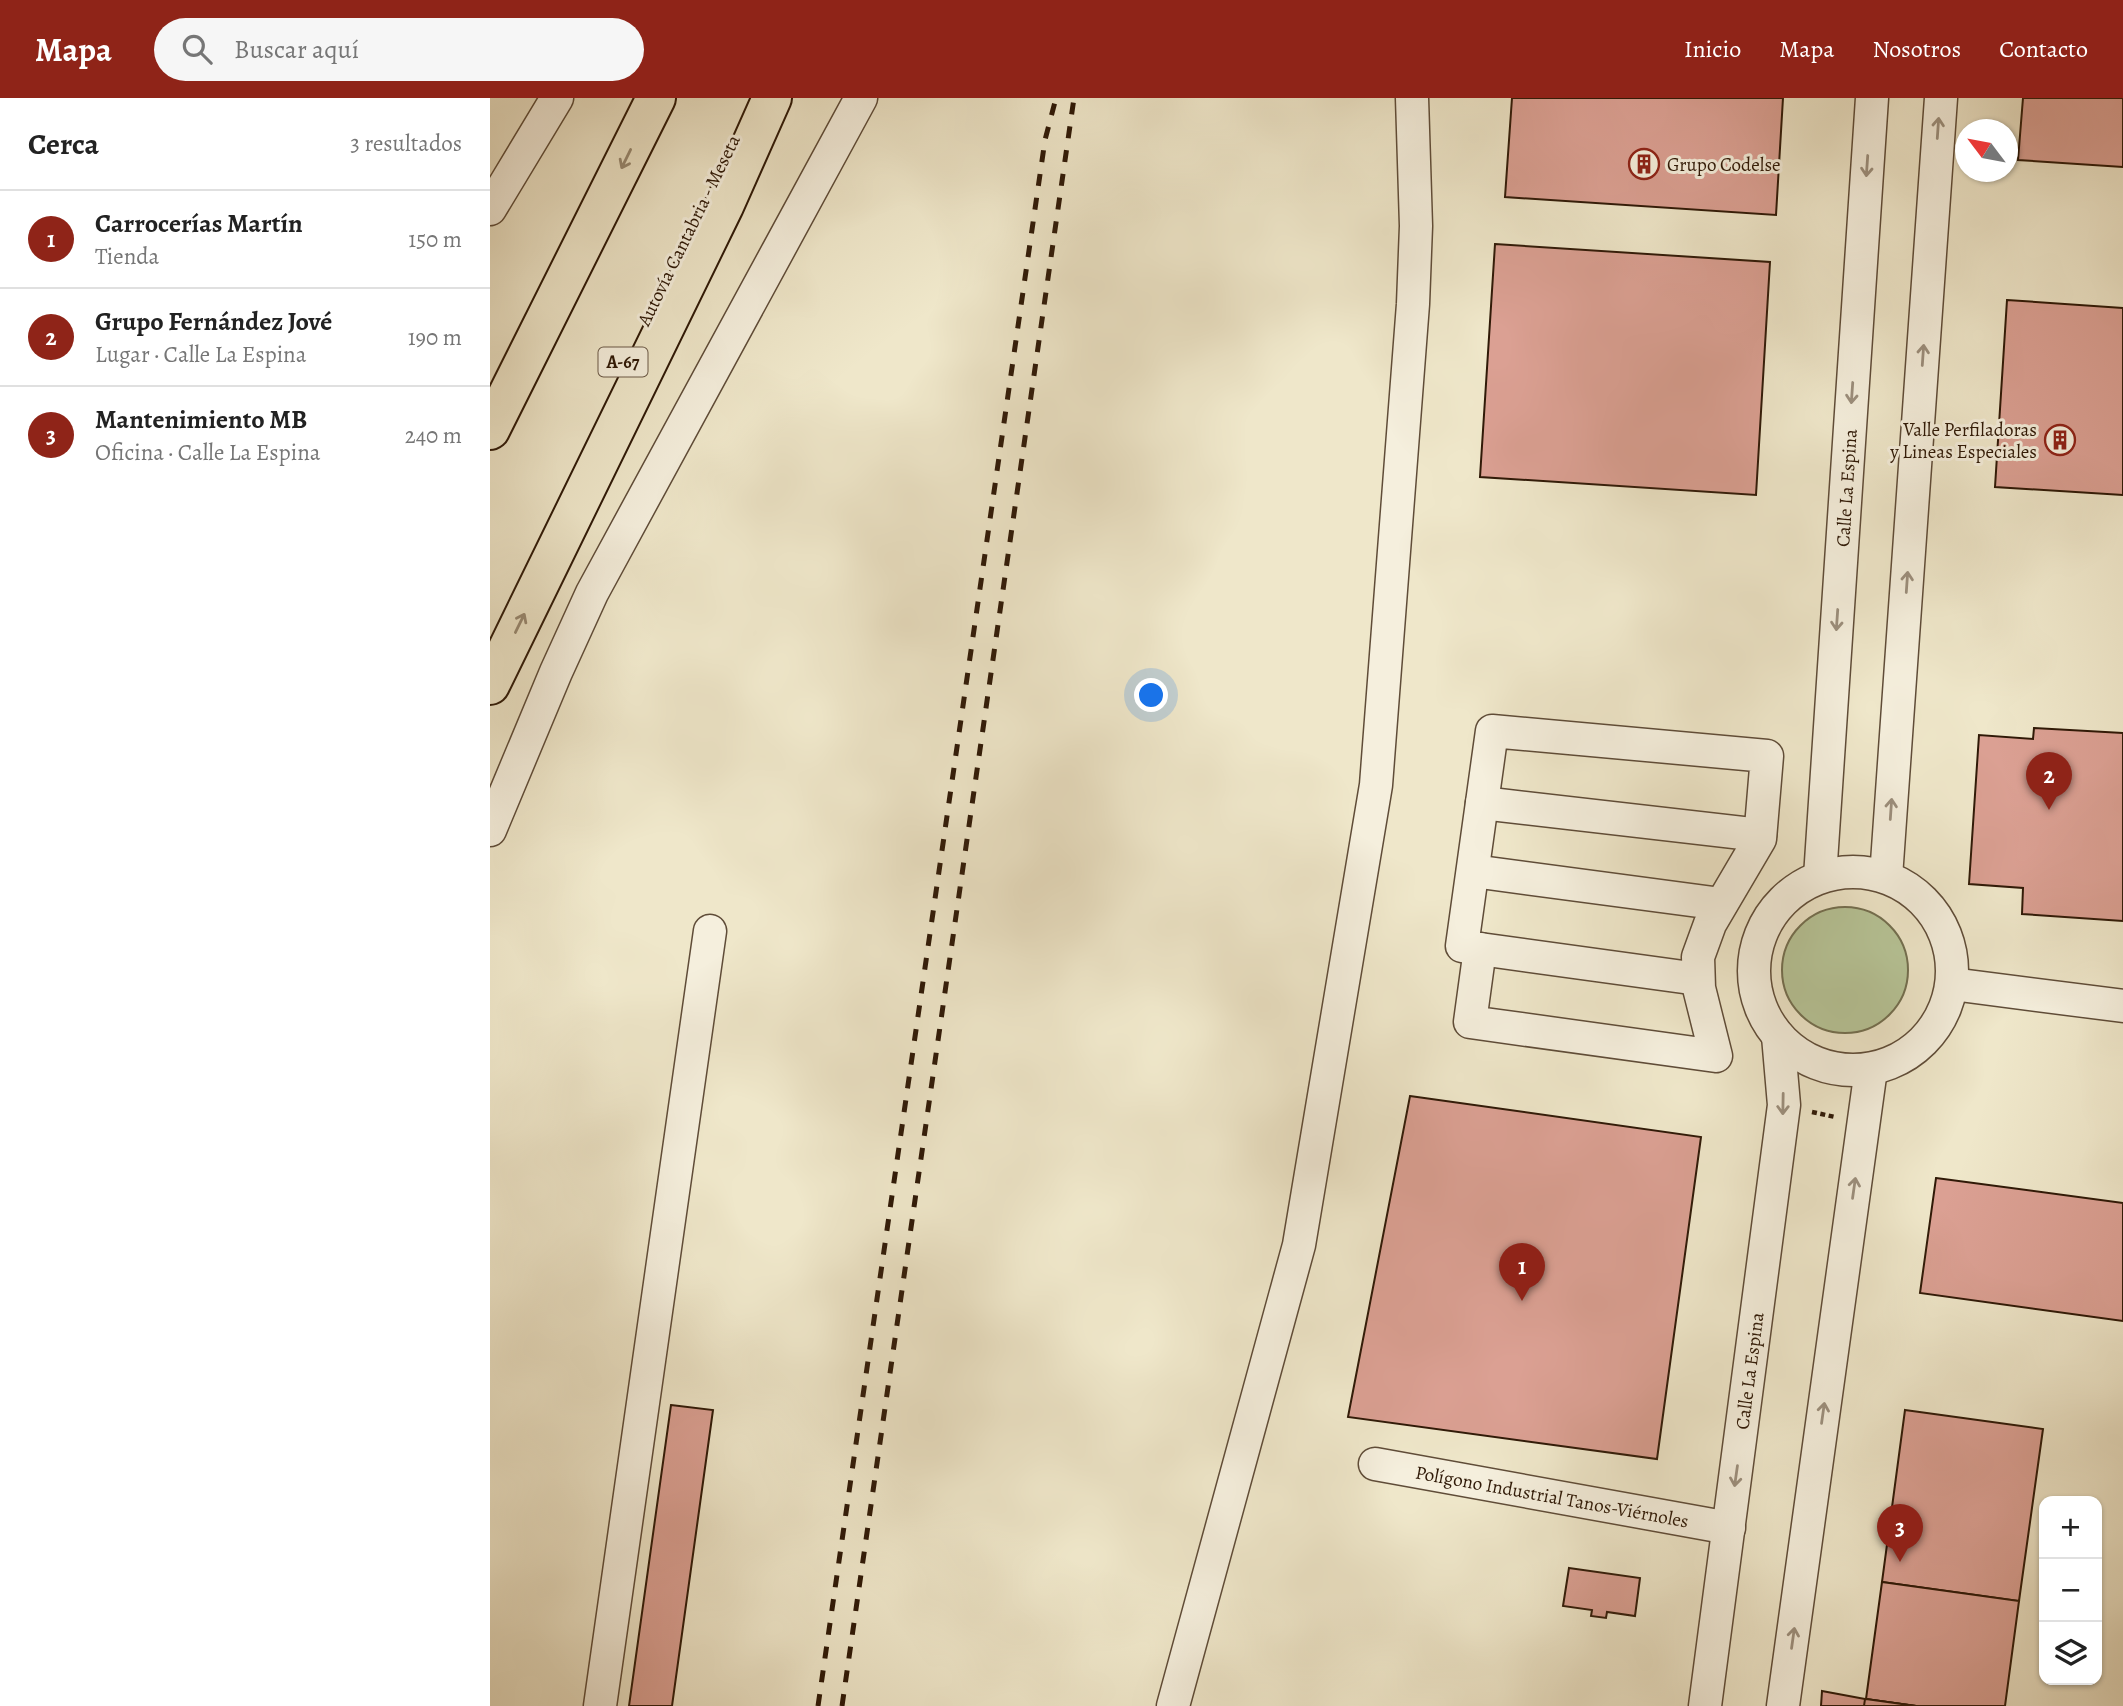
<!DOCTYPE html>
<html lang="es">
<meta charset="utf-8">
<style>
body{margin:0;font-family:Alegreya,serif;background:#f6f6f6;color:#222}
.controls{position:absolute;right:21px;bottom:21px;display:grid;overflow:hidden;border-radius:14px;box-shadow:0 2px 5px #0004}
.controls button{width:63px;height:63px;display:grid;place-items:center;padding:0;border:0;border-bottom:2px solid #e0e0e0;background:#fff;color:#222;font:35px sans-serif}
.compass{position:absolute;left:1465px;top:21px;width:63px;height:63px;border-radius:50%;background:#fff;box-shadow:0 2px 5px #0004;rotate:302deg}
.you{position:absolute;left:662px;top:598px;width:24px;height:24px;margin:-18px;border:5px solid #fff;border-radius:50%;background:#1a73e8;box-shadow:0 0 0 10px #1a73e833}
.badge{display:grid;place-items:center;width:46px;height:46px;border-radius:50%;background:#8f2418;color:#fff;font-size:23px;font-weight:700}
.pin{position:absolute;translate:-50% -58px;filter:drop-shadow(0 2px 4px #0008)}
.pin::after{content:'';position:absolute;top:37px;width:24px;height:21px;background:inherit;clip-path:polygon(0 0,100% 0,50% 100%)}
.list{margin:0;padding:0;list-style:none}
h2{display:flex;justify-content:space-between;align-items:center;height:91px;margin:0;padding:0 28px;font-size:30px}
h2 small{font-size:23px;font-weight:400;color:#767676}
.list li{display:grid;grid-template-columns:46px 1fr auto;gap:21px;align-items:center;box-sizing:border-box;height:98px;padding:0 28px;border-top:2px solid #e0e0e0}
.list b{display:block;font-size:26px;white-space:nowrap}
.list p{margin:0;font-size:23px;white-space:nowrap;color:#767676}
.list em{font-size:23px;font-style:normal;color:#767676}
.icon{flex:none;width:38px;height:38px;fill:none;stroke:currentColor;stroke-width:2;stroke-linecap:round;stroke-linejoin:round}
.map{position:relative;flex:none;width:1633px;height:1608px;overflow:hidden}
header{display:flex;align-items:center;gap:42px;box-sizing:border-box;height:98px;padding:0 35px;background:#8f2418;color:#fff}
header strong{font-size:33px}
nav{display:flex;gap:38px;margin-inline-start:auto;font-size:24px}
.search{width:490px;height:63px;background:#f6f6f6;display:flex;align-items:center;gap:18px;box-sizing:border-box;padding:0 24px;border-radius:38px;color:#767676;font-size:26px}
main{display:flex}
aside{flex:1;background:#fff}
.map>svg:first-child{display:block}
.green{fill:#b7c598;stroke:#736f50;stroke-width:2}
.building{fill:#dba093;stroke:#2f1907;stroke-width:2}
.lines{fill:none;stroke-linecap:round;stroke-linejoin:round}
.minor-casing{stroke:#5f4c38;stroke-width:35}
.highway-casing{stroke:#2f1907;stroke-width:42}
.path{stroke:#2f1907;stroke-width:4.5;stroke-dasharray:5 3.5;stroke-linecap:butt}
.minor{stroke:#f5efdd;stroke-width:32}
.highway{stroke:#efe7ca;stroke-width:38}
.rail{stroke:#2f1907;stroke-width:5;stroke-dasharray:12 12;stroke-linecap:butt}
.oneway{stroke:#9c8f7d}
.oneway2{stroke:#998a72}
.labels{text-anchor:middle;stroke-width:6;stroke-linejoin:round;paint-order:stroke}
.shield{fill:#f5efdd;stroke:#6a5947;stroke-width:2}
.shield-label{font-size:18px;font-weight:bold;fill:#2f1907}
.poi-label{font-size:19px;fill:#2f1907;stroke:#f5efdd;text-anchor:start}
.street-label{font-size:19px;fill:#2f1907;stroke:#f5efdd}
</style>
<header>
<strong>Mapa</strong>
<div class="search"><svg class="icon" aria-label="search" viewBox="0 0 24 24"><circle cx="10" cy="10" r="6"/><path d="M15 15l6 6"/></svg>Buscar aquí</div>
<nav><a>Inicio</a><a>Mapa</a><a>Nosotros</a><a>Contacto</a></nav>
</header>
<main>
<aside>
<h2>Cerca<small>3 resultados</small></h2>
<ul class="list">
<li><span class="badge">1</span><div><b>Carrocerías Martín</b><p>Tienda</p></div><em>150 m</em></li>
<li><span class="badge">2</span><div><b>Grupo Fernández Jové</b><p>Lugar · Calle La Espina</p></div><em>190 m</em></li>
<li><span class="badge">3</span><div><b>Mantenimiento MB</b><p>Oficina · Calle La Espina</p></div><em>240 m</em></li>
</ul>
</aside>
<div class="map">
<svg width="1633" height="1608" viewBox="0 0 1633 1608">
<rect width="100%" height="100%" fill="#efe7ca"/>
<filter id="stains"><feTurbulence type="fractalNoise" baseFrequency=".00286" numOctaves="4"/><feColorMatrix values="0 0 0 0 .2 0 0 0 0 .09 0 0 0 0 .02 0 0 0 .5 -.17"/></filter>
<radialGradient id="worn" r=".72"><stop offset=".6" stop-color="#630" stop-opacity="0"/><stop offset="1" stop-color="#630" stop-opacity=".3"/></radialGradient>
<!-- green -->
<circle class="green" cx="1355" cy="872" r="63"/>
<!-- building -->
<g class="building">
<path d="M 1022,0 L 1293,0 L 1286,117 L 1015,99 Z"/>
<path d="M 1533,0 L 1633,0 L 1633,69 L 1528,62 Z"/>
<path d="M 1005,146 L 1280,164 L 1266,397 L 990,379 Z"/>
<path d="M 1517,202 L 1633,210 L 1633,397 L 1505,389 Z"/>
<path d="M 1544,630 L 1633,635 L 1633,823 L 1532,816 L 1533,790 L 1479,786 L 1489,637 L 1543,641 Z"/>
<path d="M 920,998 L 1211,1039 L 1167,1361 L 858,1319 Z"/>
<path d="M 1446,1080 L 1633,1105 L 1633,1223 L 1430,1195 Z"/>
<path d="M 181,1307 L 223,1312 L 182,1608 L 139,1608 Z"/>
<path d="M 1415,1312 L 1553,1331 L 1529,1503 L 1392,1484 Z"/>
<path d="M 1079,1470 L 1150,1480 L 1145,1518 L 1117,1514 L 1116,1520 L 1101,1518 L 1102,1512 L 1073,1508 Z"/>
<path d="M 1392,1484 L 1529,1503 L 1515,1608 L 1426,1608 L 1376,1601 Z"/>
<path d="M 1332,1593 L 1375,1601 L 1426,1608 L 1331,1608 Z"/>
<path d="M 1375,1601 L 1376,1601 L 1426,1608 L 1374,1608 Z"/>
</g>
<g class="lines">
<!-- minor casing -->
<g class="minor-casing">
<g id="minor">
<path d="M 0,111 L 67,0"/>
<path d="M 1002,633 L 1277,658 L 1270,741 L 1220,826 L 1208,859 L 1209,890 L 1226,958 L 980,924 L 990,851 L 972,848 Z"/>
<path d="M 992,705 L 1270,737"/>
<path d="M 0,732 L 66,574 L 102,495 L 371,0"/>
<path d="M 983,773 L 1231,806"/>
<circle cx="1363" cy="873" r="99"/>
<path id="s1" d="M 1330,779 L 1382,0"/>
<path d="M 1396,779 L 1451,0"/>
<path d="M 990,851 L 1208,881"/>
<path d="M 1462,886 L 1633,908"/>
<path id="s2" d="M 885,1366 L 1239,1430"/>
<path d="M 110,1608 L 220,833"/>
<path d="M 683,1608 L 809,1147 L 886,687 L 923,206 L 926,128 L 922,0"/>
<path id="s3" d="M 1215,1608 L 1294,1007 L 1288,938"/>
<path d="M 1293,1608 L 1381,971"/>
</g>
</g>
<!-- highway casing -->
<g class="highway-casing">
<g id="highway">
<path d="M 0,332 L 166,0"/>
<path d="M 0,587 L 234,108 L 282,0"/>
</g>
</g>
<!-- path -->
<path class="path" d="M 1322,1014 L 1345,1019"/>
<!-- minor -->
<use href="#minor" class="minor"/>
<!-- highway -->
<use href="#highway" class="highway"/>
<!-- rail -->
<g class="rail">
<path d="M 328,1608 L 555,42 L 566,0"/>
<path d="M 352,1608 L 584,0"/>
</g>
</g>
<!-- one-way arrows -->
<defs><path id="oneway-shaft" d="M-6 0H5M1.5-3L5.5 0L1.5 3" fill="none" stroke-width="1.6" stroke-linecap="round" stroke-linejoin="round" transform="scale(1.75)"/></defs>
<g class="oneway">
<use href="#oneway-shaft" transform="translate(1448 30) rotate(-86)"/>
<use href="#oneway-shaft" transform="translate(1377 68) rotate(94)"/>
<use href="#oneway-shaft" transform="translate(1433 257) rotate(-86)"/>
<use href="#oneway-shaft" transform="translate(1362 295) rotate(94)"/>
<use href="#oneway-shaft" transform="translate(1417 484) rotate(-86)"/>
<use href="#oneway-shaft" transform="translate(1347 522) rotate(94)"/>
<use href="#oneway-shaft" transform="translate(1401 711) rotate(-86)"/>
<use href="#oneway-shaft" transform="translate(1293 1006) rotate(91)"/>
<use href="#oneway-shaft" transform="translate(1364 1090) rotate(-82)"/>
<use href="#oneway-shaft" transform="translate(1333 1315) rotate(-82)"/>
<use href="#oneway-shaft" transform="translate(1246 1378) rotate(98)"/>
<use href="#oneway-shaft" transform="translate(1303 1540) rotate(-82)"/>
</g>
<g class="oneway2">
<use href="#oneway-shaft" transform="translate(136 61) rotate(116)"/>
<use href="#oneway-shaft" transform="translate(30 525) rotate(-64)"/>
</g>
<!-- icons -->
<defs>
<g id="building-ring" transform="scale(1.575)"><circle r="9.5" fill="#f5efdd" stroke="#8f2418" stroke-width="1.5"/><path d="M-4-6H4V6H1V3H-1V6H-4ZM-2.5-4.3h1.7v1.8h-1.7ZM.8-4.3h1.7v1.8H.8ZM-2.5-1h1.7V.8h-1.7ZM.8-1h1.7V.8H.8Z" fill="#8f2418"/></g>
</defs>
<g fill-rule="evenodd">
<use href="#building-ring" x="1154" y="66"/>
<use href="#building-ring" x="1570" y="342"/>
</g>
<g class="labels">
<!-- shield labels -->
<rect class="shield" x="108.5" y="249.5" width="49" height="29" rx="5"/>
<g class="shield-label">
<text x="133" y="270">A-67</text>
</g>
<!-- poi labels -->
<g class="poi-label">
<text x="1177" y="73">Grupo Codelse</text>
<text x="1547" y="338" text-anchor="end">Valle Perfiladoras<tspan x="1547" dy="22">y Lineas Especiales</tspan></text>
</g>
<!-- street labels -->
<g class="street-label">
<text transform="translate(198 132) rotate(-64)" y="7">Autovía Cantabria - Meseta</text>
<text dy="7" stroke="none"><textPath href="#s1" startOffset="390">Calle La Espina</textPath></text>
<text dy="7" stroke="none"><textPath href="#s3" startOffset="338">Calle La Espina</textPath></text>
<text dy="7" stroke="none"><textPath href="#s2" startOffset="180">Polígono Industrial Tanos-Viérnoles</textPath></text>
</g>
</g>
<rect width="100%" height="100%" filter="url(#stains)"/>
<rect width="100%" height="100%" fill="url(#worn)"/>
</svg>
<div class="controls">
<button>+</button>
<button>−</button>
<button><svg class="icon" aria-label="layers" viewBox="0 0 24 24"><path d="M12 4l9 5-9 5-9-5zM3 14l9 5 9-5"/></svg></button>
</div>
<svg class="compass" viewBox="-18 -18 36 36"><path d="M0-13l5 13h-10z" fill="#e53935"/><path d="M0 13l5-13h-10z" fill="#767676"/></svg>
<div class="you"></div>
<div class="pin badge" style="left:1032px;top:1203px">1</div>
<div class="pin badge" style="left:1559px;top:712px">2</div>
<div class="pin badge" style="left:1410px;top:1464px">3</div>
</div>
</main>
